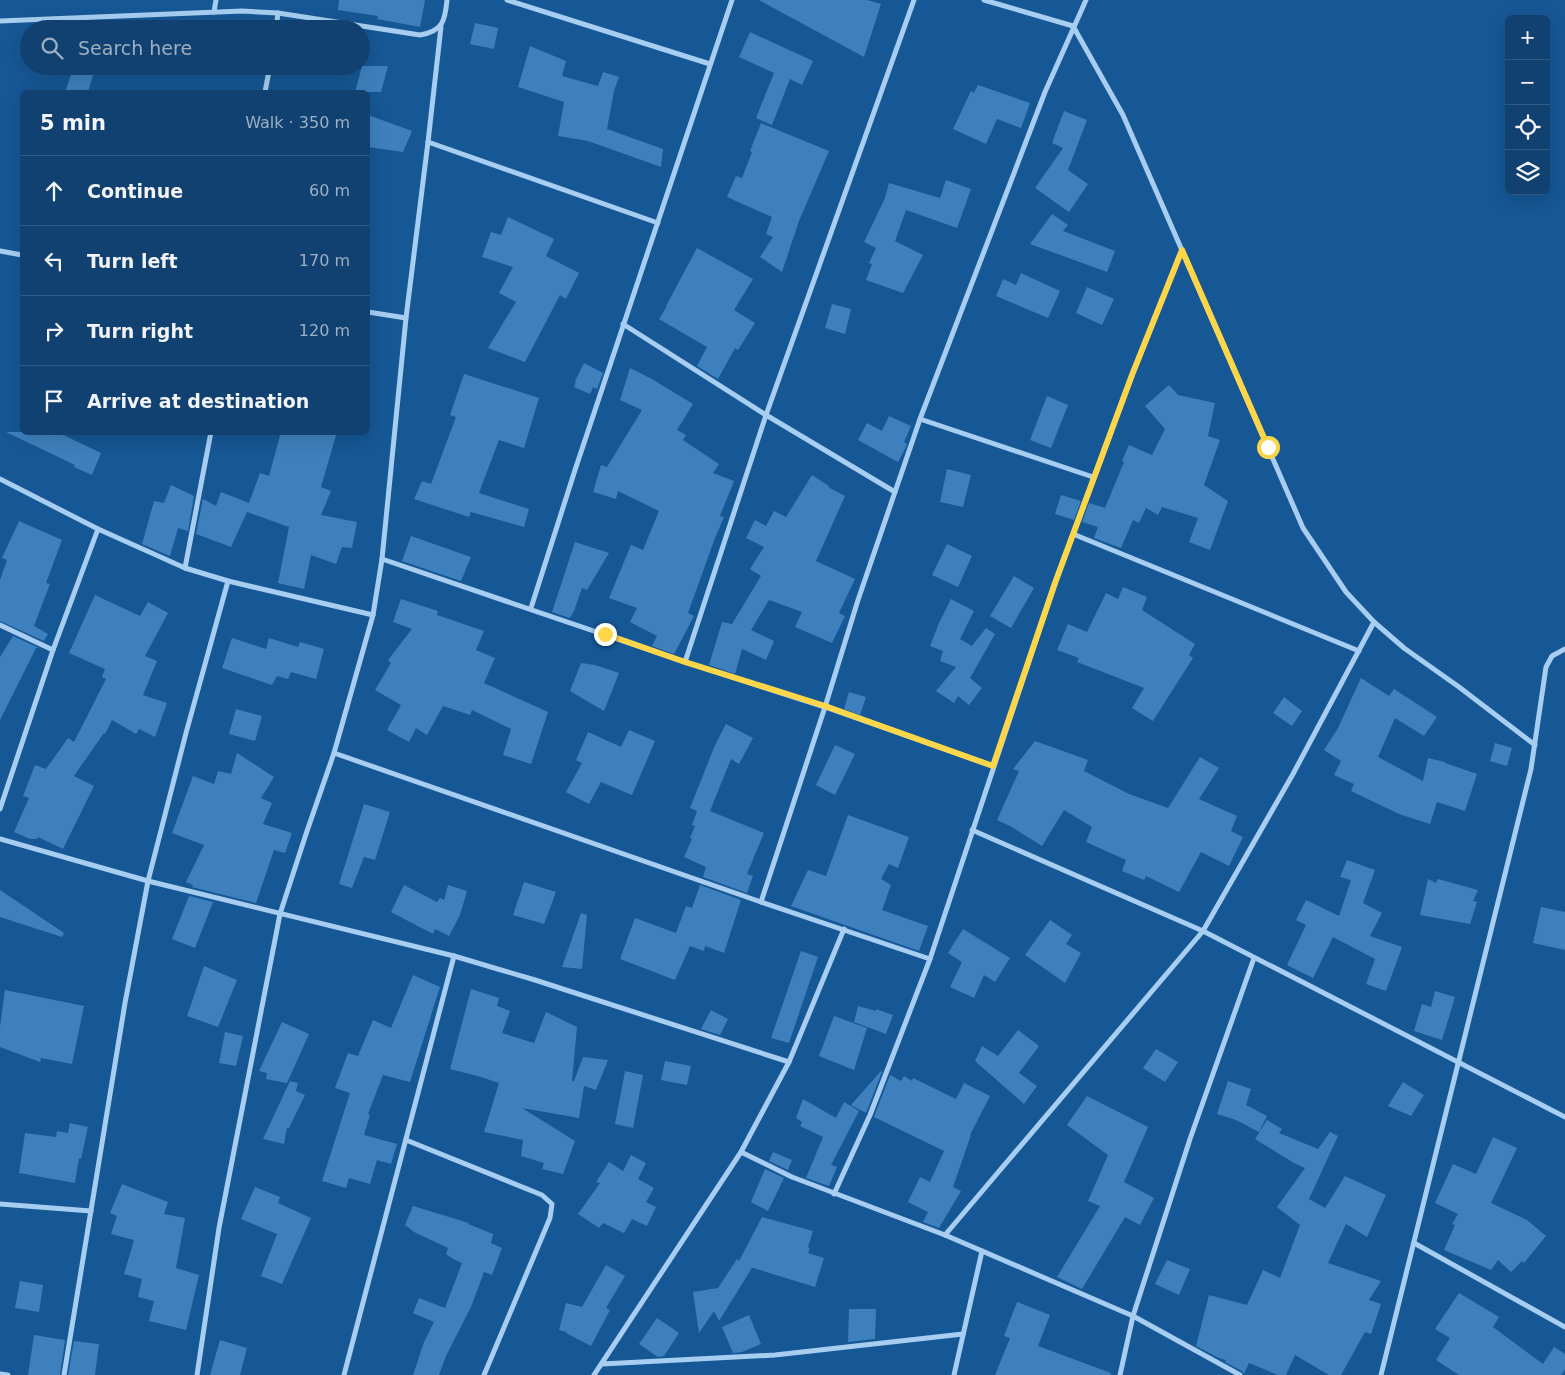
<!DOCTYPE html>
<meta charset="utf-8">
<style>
body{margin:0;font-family:"DejaVu Sans",sans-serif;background:#1e4c78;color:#f1f3f6}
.controls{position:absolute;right:15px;top:15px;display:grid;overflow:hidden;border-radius:8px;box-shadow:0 5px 20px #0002}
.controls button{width:45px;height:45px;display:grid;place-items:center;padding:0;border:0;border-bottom:1px solid #305a83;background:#104170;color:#f1f3f6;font:25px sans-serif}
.stop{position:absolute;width:15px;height:15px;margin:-11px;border:4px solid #ffd54a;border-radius:50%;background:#fff}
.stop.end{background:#ffd54a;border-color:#fff;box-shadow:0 1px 5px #0008}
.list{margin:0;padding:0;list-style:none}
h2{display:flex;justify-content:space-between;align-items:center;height:65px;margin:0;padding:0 20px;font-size:21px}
h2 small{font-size:16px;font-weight:400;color:#9cafc3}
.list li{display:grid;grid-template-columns:32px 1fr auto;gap:15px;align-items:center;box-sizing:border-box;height:70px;padding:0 20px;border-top:1px solid #305a83}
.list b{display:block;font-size:19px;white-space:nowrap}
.list em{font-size:16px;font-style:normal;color:#9cafc3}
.icon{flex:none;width:28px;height:28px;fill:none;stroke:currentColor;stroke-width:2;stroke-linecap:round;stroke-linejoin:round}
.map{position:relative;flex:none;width:1565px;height:1375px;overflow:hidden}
.search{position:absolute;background:#104170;box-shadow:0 5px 20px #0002;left:20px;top:20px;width:350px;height:55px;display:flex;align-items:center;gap:12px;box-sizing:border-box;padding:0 18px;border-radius:28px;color:#9cafc3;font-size:19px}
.panel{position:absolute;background:#104170;box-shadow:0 5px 20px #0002;left:20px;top:90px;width:350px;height:345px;border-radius:8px}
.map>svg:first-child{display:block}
.building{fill:#3e80bd}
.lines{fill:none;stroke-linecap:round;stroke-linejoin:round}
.minor{stroke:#a7cef1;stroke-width:5}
.route{stroke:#ffd54a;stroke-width:6}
</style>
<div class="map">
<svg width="1565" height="1375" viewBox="0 0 1565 1375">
<rect width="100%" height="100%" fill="#165795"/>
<!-- building -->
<g class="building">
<path d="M 339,0 L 425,0 L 420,27 L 377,19 L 378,16 L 338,10 Z"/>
<path d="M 759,0 L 867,0 L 881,4 L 864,57 Z"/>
<path d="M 475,23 L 498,28 L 494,49 L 470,44 Z"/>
<path d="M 750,32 L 813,61 L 802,85 L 790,79 L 772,125 L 756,118 L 774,73 L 739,57 Z"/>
<path d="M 530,46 L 566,61 L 562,76 L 598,86 L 603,72 L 619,77 L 614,91 L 607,129 L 663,149 L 661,167 L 588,141 L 558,136 L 564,102 L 518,87 Z"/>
<path d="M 74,66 L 96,66 L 88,92 L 65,92 Z"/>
<path d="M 362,66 L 388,66 L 381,92 L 355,92 Z"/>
<path d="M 978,85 L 1030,103 L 1021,128 L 997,119 L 986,144 L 953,129 L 971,91 L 974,93 Z"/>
<path d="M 1064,111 L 1087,120 L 1068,170 L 1088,184 L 1069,212 L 1035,188 L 1063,148 L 1052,143 Z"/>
<path d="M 368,115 L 412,131 L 403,152 L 368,147 Z"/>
<path d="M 761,123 L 829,151 L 799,221 L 782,272 L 760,257 L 773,237 L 766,234 L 772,217 L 727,197 L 736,176 L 742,178 L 752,152 L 750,151 Z"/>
<path d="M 946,180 L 971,189 L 957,228 L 906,210 L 895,241 L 923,255 L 903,293 L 866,280 L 872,264 L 869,263 L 876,248 L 864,242 L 885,198 L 889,183 L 940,198 Z"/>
<path d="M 1052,214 L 1068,225 L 1063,231 L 1115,251 L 1107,272 L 1030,244 Z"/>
<path d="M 508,217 L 554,239 L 546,256 L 579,273 L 566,299 L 560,295 L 525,362 L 488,348 L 516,302 L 499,293 L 513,267 L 482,257 L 491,232 L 501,235 Z"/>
<path d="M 697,248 L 753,279 L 734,310 L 755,323 L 738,350 L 735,348 L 718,379 L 697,366 L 707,347 L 659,319 L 667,306 L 666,306 Z"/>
<path d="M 1021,273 L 1060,291 L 1048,318 L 996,296 L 1003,279 L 1016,285 Z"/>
<path d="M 1087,287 L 1114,299 L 1102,325 L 1076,313 Z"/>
<path d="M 832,304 L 851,309 L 845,334 L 825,328 Z"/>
<path d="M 584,363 L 603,373 L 597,389 L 593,387 L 590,394 L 574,387 L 576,381 L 575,381 Z"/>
<path d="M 630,368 L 652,379 L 693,404 L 677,430 L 686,435 L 683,440 L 719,464 L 713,473 L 734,481 L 720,516 L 724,517 L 715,538 L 688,613 L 694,616 L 674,654 L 652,646 L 657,636 L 630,622 L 637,608 L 609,598 L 631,545 L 643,550 L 659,511 L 618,491 L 616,499 L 593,492 L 601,465 L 607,467 L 642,410 L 620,400 Z"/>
<path d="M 464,374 L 539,398 L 524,448 L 499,440 L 479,493 L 529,509 L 524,527 L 471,512 L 469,517 L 414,499 L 422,481 L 431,484 L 456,417 L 450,415 Z"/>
<path d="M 1169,385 L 1178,395 L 1215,403 L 1208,436 L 1220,440 L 1204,485 L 1228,501 L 1210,550 L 1189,542 L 1198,518 L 1162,507 L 1158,515 L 1146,508 L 1139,523 L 1133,520 L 1121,548 L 1094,538 L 1098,527 L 1082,522 L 1089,503 L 1105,508 L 1124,462 L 1122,461 L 1129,445 L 1152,455 L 1165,429 L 1145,406 Z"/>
<path d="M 1047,396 L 1068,405 L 1051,448 L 1030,440 Z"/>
<path d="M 889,416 L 911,426 L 904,442 L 907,444 L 906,447 L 898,462 L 858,440 L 867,423 L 882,431 Z"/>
<path d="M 6,432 L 57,432 L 101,453 L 92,475 L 74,467 L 75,465 Z"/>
<path d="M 281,432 L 337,432 L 321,487 L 331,491 L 321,515 L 357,522 L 352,548 L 342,547 L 336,564 L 311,555 L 304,589 L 278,583 L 289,527 L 247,512 L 231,547 L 196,534 L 203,499 L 216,506 L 221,492 L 249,503 L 260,473 L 269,476 Z"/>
<path d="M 947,469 L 971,475 L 963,507 L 940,502 Z"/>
<path d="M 812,475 L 829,486 L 828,487 L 845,496 L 816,561 L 855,579 L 839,613 L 845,616 L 832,643 L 795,627 L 802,612 L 769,600 L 751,630 L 774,641 L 766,660 L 742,649 L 735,674 L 709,665 L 722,622 L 732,624 L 761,576 L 750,569 L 764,547 L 746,538 L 755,520 L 766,526 L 774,511 L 786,517 Z"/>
<path d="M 171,485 L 194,496 L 188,531 L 178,528 L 170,556 L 142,544 L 154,501 L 164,503 Z"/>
<path d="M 1061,495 L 1081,501 L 1074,520 L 1055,514 Z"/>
<path d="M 19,521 L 62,540 L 46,583 L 50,584 L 34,626 L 48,634 L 44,641 L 0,621 L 0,580 L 7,560 L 2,558 Z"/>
<path d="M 411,536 L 471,557 L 461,581 L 402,561 Z"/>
<path d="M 575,542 L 609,553 L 587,590 L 582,588 L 574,611 L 570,618 L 552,612 Z"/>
<path d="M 947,544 L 972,556 L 958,587 L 932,575 Z"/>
<path d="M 1014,576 L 1034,588 L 1011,628 L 990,616 Z"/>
<path d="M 1123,587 L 1147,597 L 1142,610 L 1195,644 L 1189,655 L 1193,658 L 1153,721 L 1132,708 L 1144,688 L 1077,662 L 1079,658 L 1057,650 L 1068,624 L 1087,632 L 1106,593 L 1118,599 Z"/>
<path d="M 95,595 L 140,616 L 148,602 L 168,613 L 145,656 L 157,661 L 143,695 L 167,703 L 155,737 L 139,729 L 136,734 L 112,720 L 105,734 L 104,733 L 74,776 L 94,786 L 63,849 L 38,837 L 37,839 L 30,839 L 14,832 L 29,798 L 23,796 L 35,765 L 46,769 L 68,738 L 74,742 L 106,679 L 102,677 L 105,669 L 69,653 Z"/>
<path d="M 401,599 L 438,611 L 437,615 L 484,631 L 476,650 L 495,658 L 484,683 L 548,712 L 531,764 L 503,755 L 511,729 L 472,710 L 470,715 L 443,706 L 427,735 L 416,728 L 409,742 L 387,730 L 401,705 L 375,690 L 391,663 L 388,660 L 412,629 L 393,622 Z"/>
<path d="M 951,599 L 974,611 L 960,639 L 972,646 L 986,628 L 995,634 L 970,678 L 982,688 L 969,705 L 958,696 L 954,703 L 936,691 L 956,667 L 940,661 L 943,651 L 930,646 L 939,623 Z"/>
<path d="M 13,636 L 39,648 L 36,648 L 0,720 L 0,657 Z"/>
<path d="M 232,638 L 266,649 L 269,638 L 298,647 L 300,642 L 324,649 L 316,679 L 291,672 L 288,679 L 277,676 L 272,685 L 222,668 Z"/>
<path d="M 581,663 L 595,665 L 619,673 L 604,711 L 570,691 Z"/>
<path d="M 1361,678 L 1389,696 L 1394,689 L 1437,717 L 1424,736 L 1395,718 L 1378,757 L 1423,781 L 1428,758 L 1445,762 L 1445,763 L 1477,774 L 1465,811 L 1437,802 L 1430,824 L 1399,814 L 1351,791 L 1354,784 L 1334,775 L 1341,761 L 1324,750 L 1338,728 Z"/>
<path d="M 849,692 L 866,697 L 860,715 L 844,709 Z"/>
<path d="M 1284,697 L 1302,711 L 1292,726 L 1273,713 Z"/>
<path d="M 236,709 L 262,716 L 255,741 L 229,734 Z"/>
<path d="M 726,724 L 753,738 L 739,764 L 731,759 L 710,811 L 764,833 L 747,874 L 753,876 L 747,893 L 703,877 L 706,867 L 684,857 L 692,839 L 690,838 L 695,826 L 692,825 L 697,811 L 690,808 L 715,745 Z"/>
<path d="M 629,730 L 655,741 L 632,795 L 601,782 L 589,804 L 566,792 L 582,763 L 576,760 L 588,732 L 621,747 Z"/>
<path d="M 1035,741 L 1088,760 L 1084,771 L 1129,794 L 1168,808 L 1200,757 L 1219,768 L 1199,799 L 1237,816 L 1231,831 L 1243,837 L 1229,866 L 1201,852 L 1179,892 L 1146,876 L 1144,880 L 1122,871 L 1126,860 L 1086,842 L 1092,827 L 1064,810 L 1042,846 L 1010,826 L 997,820 L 1019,771 L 1013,769 Z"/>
<path d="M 1495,743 L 1512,748 L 1507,766 L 1490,761 Z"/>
<path d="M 835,745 L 855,754 L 835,795 L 816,785 Z"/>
<path d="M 237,753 L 274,777 L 261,798 L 272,803 L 263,824 L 292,833 L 285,853 L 274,850 L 256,903 L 192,887 L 193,885 L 186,882 L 204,845 L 172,833 L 193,776 L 214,784 L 218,771 L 231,774 Z"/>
<path d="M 364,804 L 390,812 L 375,860 L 364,857 L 352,888 L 339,884 Z"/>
<path d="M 848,815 L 909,837 L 898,868 L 889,864 L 881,879 L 891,885 L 882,910 L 928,926 L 919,951 L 791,906 L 808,870 L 826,876 Z"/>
<path d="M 1347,860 L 1375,870 L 1363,903 L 1382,913 L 1370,936 L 1402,947 L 1386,991 L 1366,984 L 1375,959 L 1333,937 L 1313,978 L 1287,965 L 1306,925 L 1296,920 L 1306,900 L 1339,916 L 1351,880 L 1340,877 Z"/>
<path d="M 1428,879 L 1436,883 L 1438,879 L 1478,890 L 1473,901 L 1477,902 L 1470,924 L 1420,915 Z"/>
<path d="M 524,882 L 556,892 L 544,924 L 513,915 Z"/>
<path d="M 404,885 L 437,902 L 440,898 L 444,900 L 448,885 L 467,891 L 460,915 L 449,936 L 435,929 L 433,934 L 391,912 Z"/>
<path d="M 700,885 L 741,900 L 724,953 L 705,946 L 704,951 L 690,946 L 675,980 L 620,959 L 635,918 L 676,933 L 686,906 L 692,908 Z"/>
<path d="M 0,890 L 64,933 L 62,937 L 0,917 Z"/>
<path d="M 189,896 L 213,902 L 195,948 L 172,939 Z"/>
<path d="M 1541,907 L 1565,912 L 1565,950 L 1533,943 Z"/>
<path d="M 581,913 L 587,915 L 582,969 L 562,967 Z"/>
<path d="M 1050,920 L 1072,935 L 1066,944 L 1081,953 L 1065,983 L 1025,955 Z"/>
<path d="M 963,929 L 1010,958 L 995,982 L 984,975 L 974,998 L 950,987 L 962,962 L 948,953 Z"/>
<path d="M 801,951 L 818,957 L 789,1043 L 771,1038 Z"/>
<path d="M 204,966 L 237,980 L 218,1027 L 187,1016 Z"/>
<path d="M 413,975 L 440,987 L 410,1082 L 383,1075 L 368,1114 L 370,1115 L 364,1135 L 397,1144 L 391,1164 L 377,1160 L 370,1184 L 349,1178 L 346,1188 L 322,1181 L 350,1093 L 335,1088 L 348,1053 L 358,1056 L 373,1020 L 391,1028 Z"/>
<path d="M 471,989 L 499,998 L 497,1006 L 510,1011 L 502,1033 L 534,1043 L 546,1012 L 577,1027 L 572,1081 L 574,1081 L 583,1057 L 608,1060 L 596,1090 L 584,1086 L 579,1118 L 522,1108 L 575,1141 L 563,1174 L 542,1169 L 544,1163 L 521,1156 L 523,1140 L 484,1132 L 499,1083 L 481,1077 L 450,1069 Z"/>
<path d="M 5,990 L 84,1006 L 72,1064 L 41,1058 L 40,1062 L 0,1047 L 0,1027 Z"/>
<path d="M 1435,991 L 1455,997 L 1442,1040 L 1414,1031 L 1422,1004 L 1431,1007 Z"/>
<path d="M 858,1006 L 876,1011 L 876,1009 L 893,1015 L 886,1034 L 854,1022 Z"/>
<path d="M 711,1010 L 728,1019 L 720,1035 L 701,1029 Z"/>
<path d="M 834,1016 L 867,1028 L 854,1070 L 819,1056 Z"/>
<path d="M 282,1022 L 309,1034 L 287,1083 L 266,1079 L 267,1073 L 259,1071 Z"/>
<path d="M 1018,1030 L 1039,1046 L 1019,1073 L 1037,1086 L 1024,1104 L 975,1061 L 982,1046 L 998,1056 Z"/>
<path d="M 225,1032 L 243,1036 L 236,1066 L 219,1063 Z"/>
<path d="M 1156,1049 L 1178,1062 L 1165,1082 L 1143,1068 Z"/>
<path d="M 665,1061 L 691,1066 L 687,1085 L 661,1080 Z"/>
<path d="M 625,1071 L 643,1075 L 633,1128 L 615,1124 Z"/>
<path d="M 881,1071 L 882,1072 L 866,1113 L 851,1105 Z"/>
<path d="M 890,1075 L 901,1081 L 904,1076 L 912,1081 L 913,1078 L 956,1099 L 964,1083 L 990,1096 L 970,1135 L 971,1135 L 953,1187 L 961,1191 L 939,1228 L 923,1222 L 928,1212 L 908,1202 L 920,1177 L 930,1182 L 944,1151 L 874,1117 Z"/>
<path d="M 290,1081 L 298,1083 L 296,1091 L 305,1095 L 289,1128 L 287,1128 L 284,1144 L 263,1139 Z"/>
<path d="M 1228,1081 L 1251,1089 L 1246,1105 L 1267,1116 L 1259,1132 L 1236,1120 L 1217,1114 Z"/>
<path d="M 1403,1082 L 1424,1095 L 1411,1116 L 1388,1106 Z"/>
<path d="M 1087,1096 L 1148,1127 L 1124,1182 L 1154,1198 L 1140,1225 L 1125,1217 L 1082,1289 L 1057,1277 L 1100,1206 L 1088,1201 L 1108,1155 L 1067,1125 Z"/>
<path d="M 803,1099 L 836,1118 L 844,1102 L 859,1111 L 831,1165 L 837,1167 L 829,1186 L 806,1178 L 823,1137 L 800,1126 L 802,1122 L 796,1118 Z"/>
<path d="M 1267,1120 L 1282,1129 L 1279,1133 L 1318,1149 L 1330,1132 L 1338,1136 L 1309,1199 L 1325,1208 L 1345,1176 L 1386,1195 L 1367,1237 L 1346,1224 L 1328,1263 L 1381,1281 L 1369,1300 L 1381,1304 L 1371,1334 L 1365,1332 L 1341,1375 L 1329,1375 L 1295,1355 L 1286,1375 L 1278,1375 L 1249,1363 L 1244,1374 L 1242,1371 L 1225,1362 L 1226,1360 L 1219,1358 L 1196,1346 L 1209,1295 L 1247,1305 L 1263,1270 L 1280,1278 L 1300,1225 L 1277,1207 L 1305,1168 L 1294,1163 L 1255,1139 Z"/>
<path d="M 70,1123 L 88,1127 L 81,1159 L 79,1158 L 75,1183 L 19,1173 L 25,1133 L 56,1137 L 57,1131 L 68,1133 Z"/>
<path d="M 1493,1137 L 1517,1148 L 1491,1203 L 1527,1220 L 1546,1236 L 1524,1263 L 1522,1261 L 1511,1272 L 1498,1260 L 1491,1270 L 1444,1250 L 1455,1225 L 1452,1224 L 1458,1214 L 1435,1203 L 1453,1164 L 1476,1174 Z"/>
<path d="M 773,1152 L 792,1160 L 788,1170 L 769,1161 Z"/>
<path d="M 631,1155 L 646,1163 L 638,1179 L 654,1188 L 646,1202 L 656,1207 L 647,1226 L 632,1219 L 624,1233 L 603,1223 L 599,1228 L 578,1214 L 600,1183 L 596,1182 L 609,1162 L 623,1171 Z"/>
<path d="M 765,1169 L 784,1178 L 768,1211 L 751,1202 Z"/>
<path d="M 122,1184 L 168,1202 L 164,1214 L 185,1218 L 176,1268 L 199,1275 L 186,1330 L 149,1321 L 154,1301 L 138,1297 L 142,1279 L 124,1274 L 134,1240 L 111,1234 L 117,1216 L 110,1213 Z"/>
<path d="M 255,1187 L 280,1197 L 278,1203 L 311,1218 L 282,1284 L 261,1276 L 277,1234 L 241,1219 Z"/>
<path d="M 413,1206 L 469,1223 L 468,1224 L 493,1234 L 491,1243 L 502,1248 L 492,1275 L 484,1272 L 471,1307 L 446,1356 L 439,1375 L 413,1375 L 424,1342 L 434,1322 L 413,1313 L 419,1298 L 445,1308 L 462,1263 L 453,1259 L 446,1254 L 448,1248 L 414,1232 L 405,1225 Z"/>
<path d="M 762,1217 L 813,1231 L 808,1247 L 810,1248 L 808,1253 L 824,1258 L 815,1287 L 750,1267 L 752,1268 L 719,1321 L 714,1311 L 699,1333 L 693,1292 L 718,1288 L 737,1259 L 739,1261 Z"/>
<path d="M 1167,1260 L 1190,1269 L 1179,1295 L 1155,1284 Z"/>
<path d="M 606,1265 L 625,1276 L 606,1308 L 610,1310 L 591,1346 L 566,1333 L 567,1332 L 559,1330 L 566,1303 L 582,1307 Z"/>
<path d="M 20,1281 L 43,1285 L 39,1312 L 15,1308 Z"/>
<path d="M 1459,1293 L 1499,1317 L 1493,1327 L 1543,1364 L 1554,1347 L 1565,1354 L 1565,1369 L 1561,1375 L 1459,1375 L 1436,1360 L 1450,1338 L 1435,1329 Z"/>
<path d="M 1017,1302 L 1050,1315 L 1038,1346 L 1111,1373 L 1110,1375 L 995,1375 L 1010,1338 L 1004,1336 Z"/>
<path d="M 849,1309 L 876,1309 L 875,1339 L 848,1342 Z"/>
<path d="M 749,1315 L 761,1344 L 742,1352 L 733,1353 L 722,1327 Z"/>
<path d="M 657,1318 L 679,1333 L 664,1356 L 658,1357 L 639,1344 Z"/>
<path d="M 34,1335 L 65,1340 L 60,1375 L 28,1375 Z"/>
<path d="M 220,1340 L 247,1348 L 240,1375 L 210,1375 Z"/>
<path d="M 74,1341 L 99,1344 L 95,1375 L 68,1375 Z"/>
</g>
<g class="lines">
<!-- minor -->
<g class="minor">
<path d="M 507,0 L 710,64"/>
<path d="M 984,0 L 1073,26 L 1123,115 L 1303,528 L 1346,592 L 1374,622 L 1404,648 L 1459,687 L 1535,745"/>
<path d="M 214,12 L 216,0"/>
<path d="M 0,21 L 242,11 L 278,13 L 420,35 C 443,31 445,21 447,0"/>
<path d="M 276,29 L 278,13"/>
<path d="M 265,92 L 270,66"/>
<path d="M 428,142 L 658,223"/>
<path d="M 0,251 L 22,255"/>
<path d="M 368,312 L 406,318"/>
<path d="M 623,324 L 766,415 L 895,492"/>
<path d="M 920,419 L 1093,477"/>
<path d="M 0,479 L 98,529 L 185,568 L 228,581 L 373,615"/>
<path d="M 1073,534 L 1359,651"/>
<path d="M 382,559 L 685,662 L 825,707 L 993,766"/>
<path d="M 185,568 L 211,432"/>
<path d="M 531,608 L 575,470 L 732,0"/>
<path d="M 0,625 L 53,650"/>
<path d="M 685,662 L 766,415 L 914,0"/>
<path d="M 334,753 L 761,902 L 930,959"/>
<path d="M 0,809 L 53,650 L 98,529"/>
<path d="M 972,830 L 1203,931 L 1565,1117"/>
<path d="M 0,839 L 148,881 L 454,956 L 535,980 L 789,1062"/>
<path d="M 761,902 L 825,707 L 858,600 L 920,419 L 1045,92 L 1086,0"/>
<path d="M 406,1140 L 542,1195 L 552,1204 L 550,1218 L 484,1375"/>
<path d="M 741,1152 L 792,1177 L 945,1235 L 1133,1316 L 1240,1375"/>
<path d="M 834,1194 L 870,1115 L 930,959 L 1055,583 L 1132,375 L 1182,250"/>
<path d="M 0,1204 L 91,1211"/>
<path d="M 945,1235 L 1203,931 L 1293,774 L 1374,622"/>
<path d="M 1414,1243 L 1565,1327"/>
<path d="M 602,1364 L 775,1355 L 963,1334"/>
<path d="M 0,1374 L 8,1375"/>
<path d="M 64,1375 L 125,1003 L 148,881 L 186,733 L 228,581"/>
<path d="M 197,1375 L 219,1228 L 280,914 L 306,834 L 334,753 L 373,615 L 382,559 L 406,318 L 428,142 L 441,27"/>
<path d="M 344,1375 L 454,956"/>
<path d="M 594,1375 L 741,1152 L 789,1062 L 844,929"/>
<path d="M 954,1375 L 982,1251"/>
<path d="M 1120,1375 L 1133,1316 L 1190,1139 L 1254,958"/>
<path d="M 1381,1375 L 1531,769 L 1546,667 L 1552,656 L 1565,649"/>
</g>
</g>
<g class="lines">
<!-- route -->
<path class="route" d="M 605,634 L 685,662 L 825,706 L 993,766 L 1055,583 L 1132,375 L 1182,250 L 1268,447"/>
</g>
</svg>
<div class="controls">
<button>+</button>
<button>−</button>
<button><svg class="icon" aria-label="locate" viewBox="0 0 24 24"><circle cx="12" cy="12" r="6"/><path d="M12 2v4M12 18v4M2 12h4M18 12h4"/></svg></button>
<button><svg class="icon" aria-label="layers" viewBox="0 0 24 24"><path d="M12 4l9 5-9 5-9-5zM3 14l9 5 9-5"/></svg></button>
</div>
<div class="stop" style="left:1268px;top:447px"></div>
<div class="stop end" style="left:605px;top:634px"></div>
<div class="search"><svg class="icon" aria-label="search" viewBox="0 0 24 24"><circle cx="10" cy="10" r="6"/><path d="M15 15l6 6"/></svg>Search here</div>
<section class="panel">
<h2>5 min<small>Walk · 350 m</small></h2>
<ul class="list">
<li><svg class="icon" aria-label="ahead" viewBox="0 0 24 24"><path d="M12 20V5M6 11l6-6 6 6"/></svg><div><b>Continue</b></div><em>60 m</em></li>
<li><svg class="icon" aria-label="left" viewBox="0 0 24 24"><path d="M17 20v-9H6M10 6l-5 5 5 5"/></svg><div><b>Turn left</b></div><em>170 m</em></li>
<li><svg class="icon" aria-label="right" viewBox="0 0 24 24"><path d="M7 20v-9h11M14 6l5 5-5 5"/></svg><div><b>Turn right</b></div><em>120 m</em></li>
<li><svg class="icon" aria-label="arrive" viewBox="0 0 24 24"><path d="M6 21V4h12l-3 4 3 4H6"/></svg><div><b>Arrive at destination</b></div></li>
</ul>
</section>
</div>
